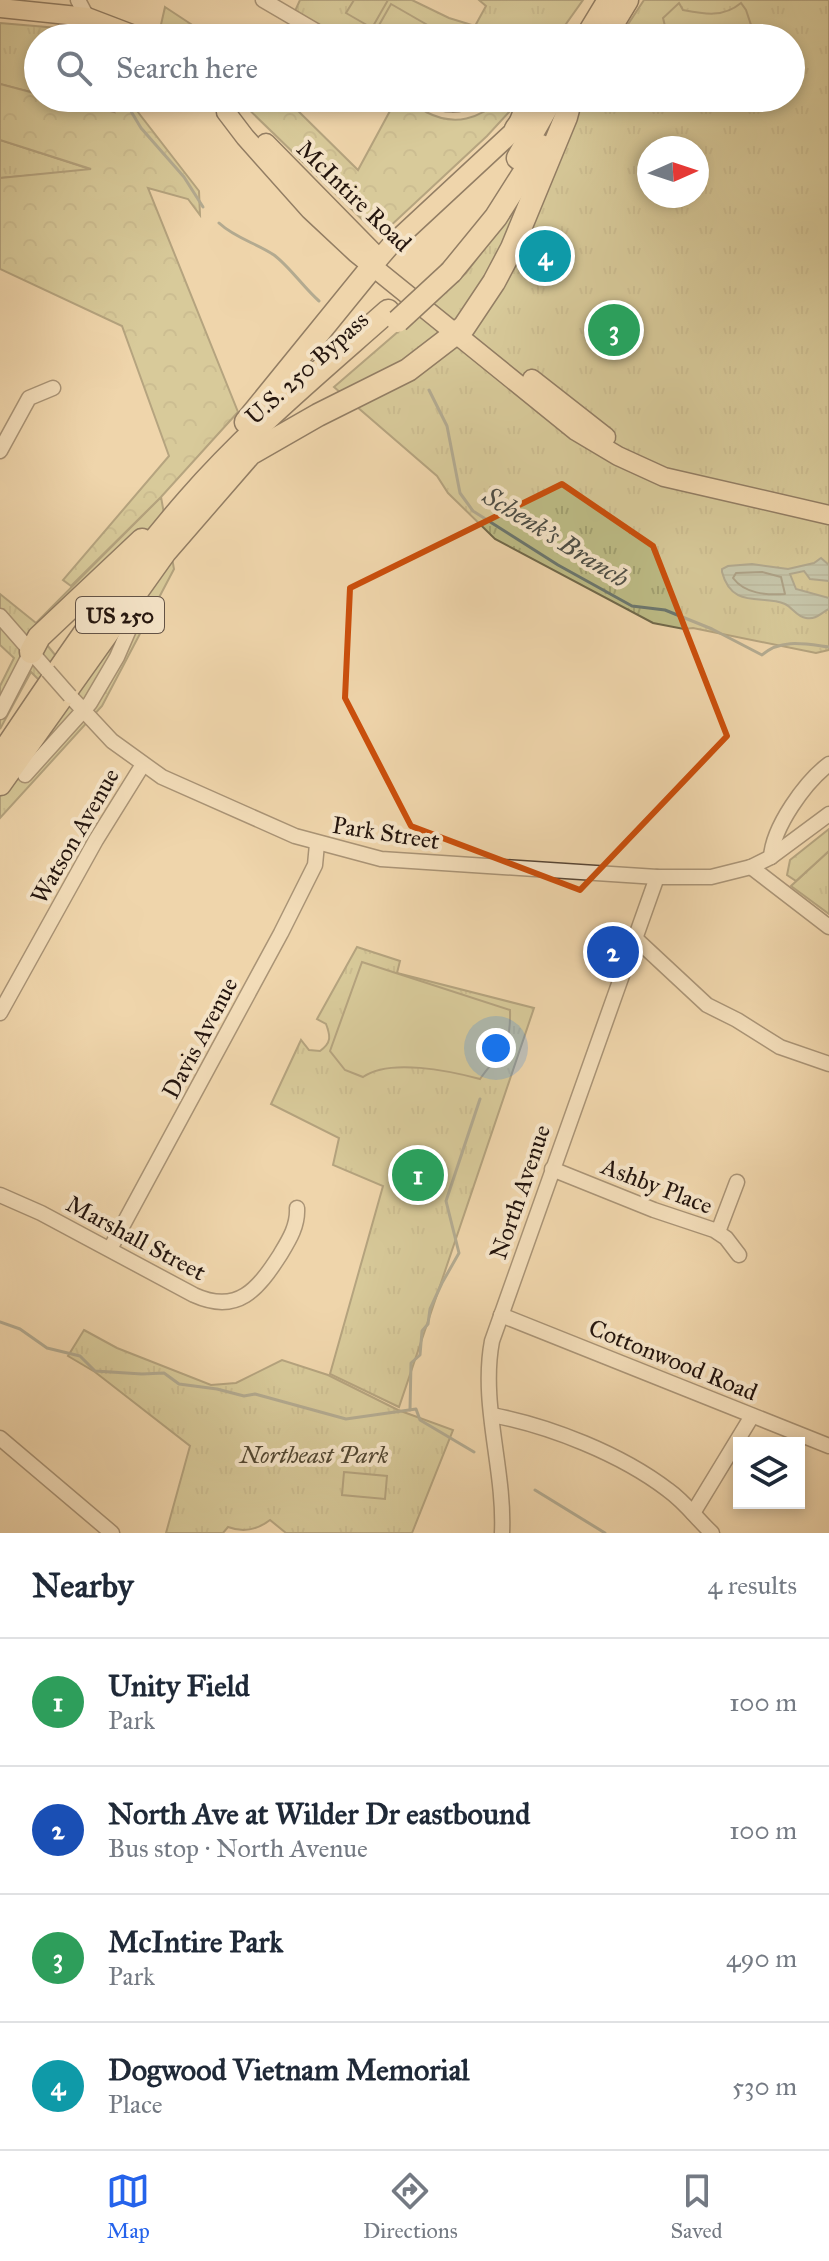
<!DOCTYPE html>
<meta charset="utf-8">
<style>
body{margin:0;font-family:"IM FELL Great Primer",serif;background:#f2f2f3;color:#1f2937}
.controls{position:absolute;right:24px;bottom:24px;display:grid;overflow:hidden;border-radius:0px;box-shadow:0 4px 12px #0003}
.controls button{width:72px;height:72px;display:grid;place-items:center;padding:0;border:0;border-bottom:2px solid #e0e1e3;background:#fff;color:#1f2937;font:40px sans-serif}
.compass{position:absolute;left:637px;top:136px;width:72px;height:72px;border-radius:50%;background:#fff;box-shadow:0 4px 12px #0003;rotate:87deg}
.you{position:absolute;left:496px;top:1048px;width:28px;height:28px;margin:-20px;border:6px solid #fff;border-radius:50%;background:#1a73e8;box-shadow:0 0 0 12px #1a73e833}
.badge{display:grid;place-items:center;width:52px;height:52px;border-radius:50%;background:#2563eb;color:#fff;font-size:26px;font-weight:700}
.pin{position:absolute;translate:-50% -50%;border:4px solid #fff;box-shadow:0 2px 8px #0006}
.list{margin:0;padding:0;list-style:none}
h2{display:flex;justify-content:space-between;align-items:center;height:104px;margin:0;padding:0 32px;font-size:34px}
h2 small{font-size:26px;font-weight:400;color:#747a83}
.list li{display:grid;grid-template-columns:52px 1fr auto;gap:24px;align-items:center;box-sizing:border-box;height:128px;padding:0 32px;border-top:2px solid #e0e1e3}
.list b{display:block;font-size:30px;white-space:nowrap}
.list p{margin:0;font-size:26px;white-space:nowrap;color:#747a83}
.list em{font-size:26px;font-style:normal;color:#747a83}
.icon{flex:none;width:44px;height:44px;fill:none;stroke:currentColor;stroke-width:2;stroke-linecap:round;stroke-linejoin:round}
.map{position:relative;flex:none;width:829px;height:1533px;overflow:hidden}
.search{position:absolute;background:#fff;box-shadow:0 4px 12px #0003;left:24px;right:24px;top:24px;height:88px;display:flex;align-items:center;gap:20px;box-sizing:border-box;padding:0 28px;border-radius:44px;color:#747a83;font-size:30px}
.sheet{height:616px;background:#fff}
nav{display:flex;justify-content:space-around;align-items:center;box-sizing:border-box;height:112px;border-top:2px solid #e0e1e3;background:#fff;font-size:22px;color:#747a83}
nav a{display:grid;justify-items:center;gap:4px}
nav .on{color:#2563eb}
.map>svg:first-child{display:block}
.grass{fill:url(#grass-tufts);stroke:#70684a;stroke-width:2;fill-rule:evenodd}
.forest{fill:url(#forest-crowns);stroke:#70684a;stroke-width:2}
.pitch{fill:#bdbc86;stroke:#70684a;stroke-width:2}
.water{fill:url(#water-rules);stroke:#6b776f;stroke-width:2}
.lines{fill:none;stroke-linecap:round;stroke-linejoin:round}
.shore{stroke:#5f665e;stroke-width:2}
.stream{stroke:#6b776f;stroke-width:3}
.minor-casing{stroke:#574535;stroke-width:17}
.major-casing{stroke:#24150e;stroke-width:21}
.highway-casing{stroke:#24150e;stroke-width:25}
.minor{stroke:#f5e4c8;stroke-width:14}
.major{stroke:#efd5ab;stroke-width:18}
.highway{stroke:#efd5ab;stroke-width:22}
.minor-bridge-casing{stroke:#574535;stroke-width:17;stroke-linecap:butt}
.highway-bridge-casing{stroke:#24150e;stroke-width:25;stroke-linecap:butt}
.minor-bridge{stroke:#f5e4c8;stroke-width:14}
.highway-bridge{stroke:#efd5ab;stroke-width:22}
.marked{fill:none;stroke:#cb4f0c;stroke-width:6;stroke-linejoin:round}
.labels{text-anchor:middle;stroke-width:8;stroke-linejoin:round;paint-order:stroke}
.shield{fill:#f5e4c8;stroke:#635346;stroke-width:2}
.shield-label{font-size:22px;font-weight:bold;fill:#24150e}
.street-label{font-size:24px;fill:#24150e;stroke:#f5e4c8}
.park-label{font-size:24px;font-style:italic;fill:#524732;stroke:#f5e4c8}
.water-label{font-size:26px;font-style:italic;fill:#4d4e46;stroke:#f5e4c8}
</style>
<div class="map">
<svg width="829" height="1533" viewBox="0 0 829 1533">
<defs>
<pattern id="grass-tufts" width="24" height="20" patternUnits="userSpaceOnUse" patternTransform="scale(2)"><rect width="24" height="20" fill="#bdbc86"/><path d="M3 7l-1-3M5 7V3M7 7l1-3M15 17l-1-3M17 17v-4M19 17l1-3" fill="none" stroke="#a2a172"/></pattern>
<pattern id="forest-crowns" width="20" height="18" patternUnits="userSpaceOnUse" patternTransform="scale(2)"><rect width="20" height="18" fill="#bdbc86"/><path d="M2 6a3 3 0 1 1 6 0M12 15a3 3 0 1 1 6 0" fill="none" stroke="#a2a172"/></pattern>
<pattern id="water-rules" width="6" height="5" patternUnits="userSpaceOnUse" patternTransform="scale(2)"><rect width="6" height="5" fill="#9ab8af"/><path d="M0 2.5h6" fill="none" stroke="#859d95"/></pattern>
</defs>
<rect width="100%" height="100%" fill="#efd5ab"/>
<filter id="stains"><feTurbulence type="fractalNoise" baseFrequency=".0025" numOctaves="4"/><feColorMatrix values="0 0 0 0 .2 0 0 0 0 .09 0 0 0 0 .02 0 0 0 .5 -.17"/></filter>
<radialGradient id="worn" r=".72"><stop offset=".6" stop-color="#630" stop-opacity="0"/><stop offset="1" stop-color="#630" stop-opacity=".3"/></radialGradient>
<!-- grass -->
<g class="grass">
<path d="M 300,0 L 412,0 L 449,18 L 475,26 L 486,6 L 479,0 L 583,0 L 556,38 L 343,38 L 295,11 Z"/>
<path d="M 644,0 L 829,0 L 829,650 L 816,653 L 693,628 L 684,629 L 653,623 L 495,539 L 448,493 L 437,476 L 334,387 L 466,273 L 527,193 L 583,98 L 791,98 L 791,38 L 619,38 ZM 649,148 L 697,148 L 697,196 L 649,196 Z"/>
<path d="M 0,23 L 58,28 L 64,38 L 38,38 L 38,94 L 0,84 Z"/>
<path d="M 0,140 L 93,170 L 0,178 Z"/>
<path d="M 161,497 L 174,569 L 102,706 L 0,818 L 0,741 L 41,682 L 31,672 L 0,729 L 0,686 L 14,658 L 0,645 L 0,594 L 36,623 ZM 95,594 L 99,598 L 56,656 L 47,645 Z"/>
<path d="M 829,851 L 829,914 L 791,886 Z"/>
<path d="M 357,947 L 400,961 L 397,973 L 534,1008 L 399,1407 L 330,1374 L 383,1186 L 333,1165 L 339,1138 L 271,1104 L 301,1040 L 309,1050 L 320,1051 C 331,1043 331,1037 326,1024 L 317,1019 Z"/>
<path d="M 84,1330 L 117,1348 L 211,1385 L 236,1383 L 282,1360 L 328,1375 L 398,1410 L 453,1430 L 412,1533 L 286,1533 L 270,1520 C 257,1530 244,1533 228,1527 L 223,1533 L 166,1533 L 190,1446 L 95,1372 L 68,1356 Z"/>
</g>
<!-- forest -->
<g class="forest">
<path d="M 165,7 L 212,38 L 171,38 L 160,29 Z"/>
<path d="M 0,84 L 38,94 L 38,98 L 56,98 L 114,112 L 106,98 L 127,98 L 199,191 L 200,215 L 188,199 L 148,188 L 238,412 L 161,497 L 71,586 L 63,580 L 169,456 L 122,326 L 0,269 L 0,178 L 91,169 L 0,140 Z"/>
<path d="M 237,98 L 285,98 L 358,170 L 397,98 C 407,100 417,107 426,112 C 455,127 479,119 503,98 L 512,98 L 515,103 L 511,110 L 487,136 L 386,230 L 373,230 Z"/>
<path d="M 829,829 L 829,851 L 796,881 L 787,875 L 790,860 Z"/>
</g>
<!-- pitch -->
<g class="pitch">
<path d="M 354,0 L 388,0 L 372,28 L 346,13 Z"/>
<path d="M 679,3 L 683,10 C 704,14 723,18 741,3 L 746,10 L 751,25 C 741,33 724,33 712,38 L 699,33 L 696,38 L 668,38 L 663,18 Z"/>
<path d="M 391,4 L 450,38 L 381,38 L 374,34 Z"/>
<path d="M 362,962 L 510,1010 C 511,1051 501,1049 480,1079 C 450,1071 389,1058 363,1077 L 345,1070 L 330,1051 Z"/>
<path d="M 344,1472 L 387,1476 L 385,1499 L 342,1495 Z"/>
</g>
<!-- water -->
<path class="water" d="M 821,558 L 829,565 L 829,581 L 810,579 L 804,571 L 790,574 L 796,589 L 829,598 L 829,609 C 821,613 816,620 806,618 C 797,617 793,608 785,604 C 763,594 732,610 722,572 L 722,569 L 728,566 L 752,564 L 788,569 L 814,563 Z"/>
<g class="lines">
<!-- shore -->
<path class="shore" d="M 762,572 L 781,577 L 785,594 C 766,595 745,594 733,578 L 736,573 Z"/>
<!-- stream -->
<g class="stream">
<path d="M 66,32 L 71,38"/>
<path d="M 123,98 L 141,128 L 184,177 L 203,207"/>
<path d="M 219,223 C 235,238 256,243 274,255 C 289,266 304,288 319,301"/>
<path d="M 429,390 L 447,426 L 460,493 L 473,511 L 558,565 L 632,606 L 665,610 L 712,629 L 762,655 C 781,638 806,644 829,647"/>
<path d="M 0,1322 L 20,1329 L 47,1348 L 80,1356 L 95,1371 L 142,1374 L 164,1373 L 179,1384 L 217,1389 L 244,1396 L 255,1394 L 346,1419 L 416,1409 L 420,1420 L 474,1452"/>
<path d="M 410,1410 L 411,1363 L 420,1355 L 422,1331 L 428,1324 L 430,1309 L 442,1283 L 459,1253 L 446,1201 L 480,1099"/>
<path d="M 535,1490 L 605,1533"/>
</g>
<!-- minor casing -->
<g class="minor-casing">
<g id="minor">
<path d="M 78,0 L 87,17"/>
<path d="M 263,0 L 328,38"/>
<path d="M 428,98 C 445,106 459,107 475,98"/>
<path d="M 0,451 L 29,398 L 53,388"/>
<path d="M 0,616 L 48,671"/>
<path d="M 70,696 L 112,741 L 162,777 L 295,836 L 381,859 L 657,877 L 711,877 L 751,867 L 771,857 L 829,814"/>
<path d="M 0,712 L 31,652"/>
<path d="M 25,775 L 90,703 L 117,657 L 137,611"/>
<path d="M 771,857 C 773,827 805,782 829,764"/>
<path d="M 751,867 L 829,927"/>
<path d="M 635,938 L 707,1005 L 737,1020 L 780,1047 L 829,1064"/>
<path d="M 0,1013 L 96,840 L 142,766"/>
<path d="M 552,1169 L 654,1210 L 714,1230 L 726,1238 L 739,1255"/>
<path d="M 0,1195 L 41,1213 L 194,1295 C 238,1315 258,1289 280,1255 C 289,1240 298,1226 297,1208"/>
<path d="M 718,1232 L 737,1182"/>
<path d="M 110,1249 L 281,933 L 315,865 L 317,844"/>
<path d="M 501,1315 L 829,1446"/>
<path d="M 492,1415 C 550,1426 621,1454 668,1490 C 685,1502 697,1519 712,1533"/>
<path d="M 0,1438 L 112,1533"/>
<path d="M 693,1513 L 752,1416"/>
<path d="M 502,1533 C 505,1469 480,1404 492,1341 L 657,877"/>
</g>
</g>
<!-- major casing -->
<g class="major-casing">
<g id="major">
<path d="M 0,8 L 87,17 L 142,38"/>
<path d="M 226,112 L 245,137 L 310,210 L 356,253 L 576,431 L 618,456 L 664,477 L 829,515"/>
<path d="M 266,143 L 374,253"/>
<path d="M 372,267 L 391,245 L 516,129 L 521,116"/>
<path d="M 532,379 L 606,437"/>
</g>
</g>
<!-- highway casing -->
<g class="highway-casing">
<g id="highway">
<path d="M 586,38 L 609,0"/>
<path d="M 604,38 L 627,0"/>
<path d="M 516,129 L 538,99"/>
<path d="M 518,158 L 552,98"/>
<path d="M 451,272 L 496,217 L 541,146"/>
<path d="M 246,422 L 372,267"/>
<path d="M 31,652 L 39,637 L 142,540"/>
<path d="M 0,757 C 59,669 118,580 188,500 C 248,431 319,372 388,311"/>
<path d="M 0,784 L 165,552 L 250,454 L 318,415 L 408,370 L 464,327 L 494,282 L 512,248 L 566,117 L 571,98"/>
</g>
</g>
<!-- minor -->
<use href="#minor" class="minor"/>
<!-- major -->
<use href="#major" class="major"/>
<!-- highway -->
<use href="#highway" class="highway"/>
<!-- minor-bridge casing -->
<g class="minor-bridge-casing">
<path id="minor-bridge" d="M 48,671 L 70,696"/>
</g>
<!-- highway-bridge casing -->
<g class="highway-bridge-casing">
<path id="highway-bridge" d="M 398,321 L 451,272"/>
</g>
<!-- minor-bridge -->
<use href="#minor-bridge" class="minor-bridge"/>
<!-- highway-bridge -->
<use href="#highway-bridge" class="highway-bridge"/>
</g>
<!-- marked area -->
<path d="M0 0H829V1533H0ZM 562,484 L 653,546 L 727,736 L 580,890 L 411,826 L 345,698 L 350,588 Z" fill="#efd5ab" fill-opacity=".55" fill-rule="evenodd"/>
<path class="marked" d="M 562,484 L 653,546 L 727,736 L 580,890 L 411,826 L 345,698 L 350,588 Z"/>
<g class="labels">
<!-- shield labels -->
<rect class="shield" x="76" y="597" width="88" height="36" rx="6"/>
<g class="shield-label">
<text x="120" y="623">US 250</text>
</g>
<!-- street labels -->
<g class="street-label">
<text transform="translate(354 196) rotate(44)" y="8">McIntire Road</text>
<text transform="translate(307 368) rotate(-42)" y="8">U.S. 250 Bypass</text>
<text transform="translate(386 833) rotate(9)" y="8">Park Street</text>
<text transform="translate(75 836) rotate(-60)" y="8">Watson Avenue</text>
<text transform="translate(200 1038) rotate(-62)" y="8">Davis Avenue</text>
<text transform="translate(657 1186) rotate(21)" y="8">Ashby Place</text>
<text transform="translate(520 1192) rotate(-71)" y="8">North Avenue</text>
<text transform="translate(136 1238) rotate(28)" y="8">Marshall Street</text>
<text transform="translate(673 1360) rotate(22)" y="8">Cottonwood Road</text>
</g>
<!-- park labels -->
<g class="park-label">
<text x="314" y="1463">Northeast Park</text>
</g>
<!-- water labels -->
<g class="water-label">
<text transform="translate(556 537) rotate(32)" y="9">Schenk's Branch</text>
</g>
</g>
<rect width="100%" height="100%" filter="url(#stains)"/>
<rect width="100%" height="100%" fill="url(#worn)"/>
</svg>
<div class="controls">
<button><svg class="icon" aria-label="layers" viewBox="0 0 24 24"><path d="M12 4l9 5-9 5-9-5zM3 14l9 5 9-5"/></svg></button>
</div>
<svg class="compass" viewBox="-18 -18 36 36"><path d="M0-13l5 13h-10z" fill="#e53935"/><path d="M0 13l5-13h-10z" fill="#747a83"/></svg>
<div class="you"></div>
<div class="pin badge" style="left:418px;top:1175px;background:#2e9e5b">1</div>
<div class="pin badge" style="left:613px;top:952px;background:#1a4fb4">2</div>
<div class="pin badge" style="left:614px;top:330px;background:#2e9e5b">3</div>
<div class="pin badge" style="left:545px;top:256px;background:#0f9aa8">4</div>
<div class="search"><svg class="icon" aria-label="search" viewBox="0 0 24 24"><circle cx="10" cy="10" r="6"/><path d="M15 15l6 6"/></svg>Search here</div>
</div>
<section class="sheet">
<h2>Nearby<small>4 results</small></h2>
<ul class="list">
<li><span class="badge" style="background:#2e9e5b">1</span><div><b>Unity Field</b><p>Park</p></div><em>100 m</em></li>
<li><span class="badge" style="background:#1a4fb4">2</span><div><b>North Ave at Wilder Dr eastbound</b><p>Bus stop · North Avenue</p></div><em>100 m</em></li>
<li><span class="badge" style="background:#2e9e5b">3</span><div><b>McIntire Park</b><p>Park</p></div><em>490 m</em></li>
<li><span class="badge" style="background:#0f9aa8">4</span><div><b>Dogwood Vietnam Memorial</b><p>Place</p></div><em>530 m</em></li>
</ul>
</section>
<nav>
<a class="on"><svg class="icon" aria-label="map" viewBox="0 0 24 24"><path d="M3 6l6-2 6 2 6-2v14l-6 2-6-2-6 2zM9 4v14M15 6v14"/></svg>Map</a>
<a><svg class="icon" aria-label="directions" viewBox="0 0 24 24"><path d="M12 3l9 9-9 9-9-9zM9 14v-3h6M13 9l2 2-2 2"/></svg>Directions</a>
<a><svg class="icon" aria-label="saved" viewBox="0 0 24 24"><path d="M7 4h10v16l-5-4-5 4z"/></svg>Saved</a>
</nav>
